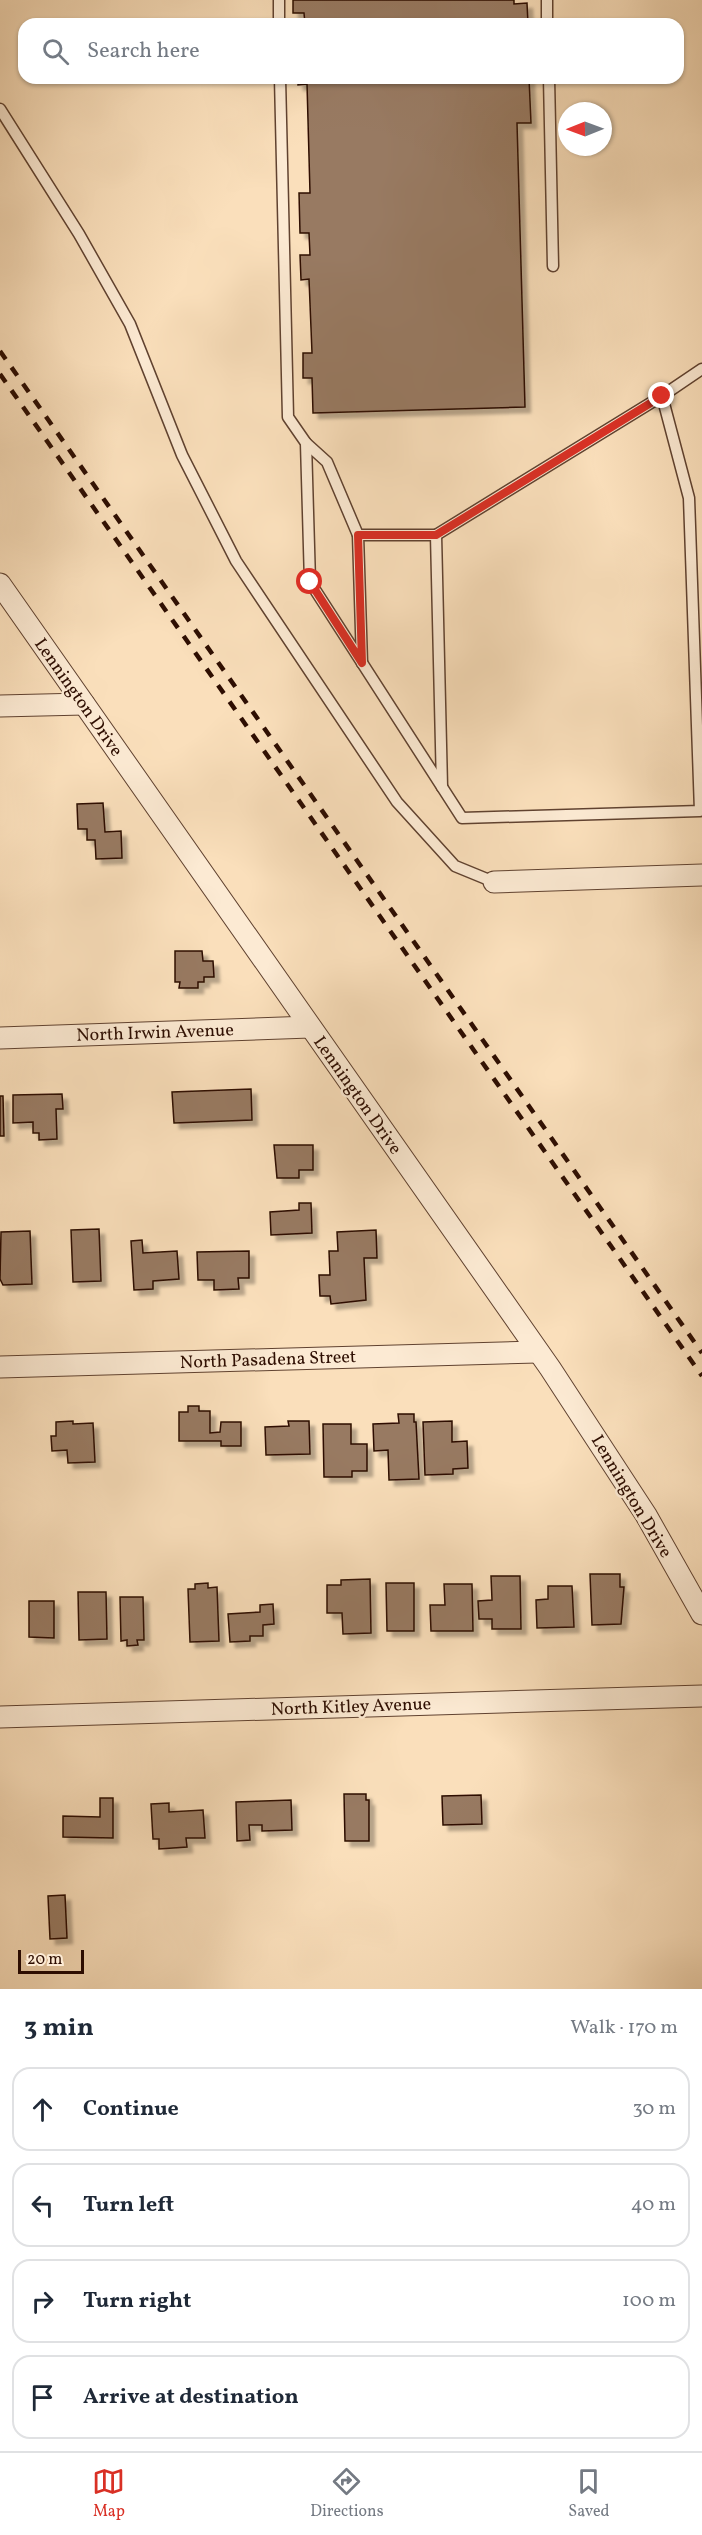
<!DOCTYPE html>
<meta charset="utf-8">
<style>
body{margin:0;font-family:Vollkorn,serif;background:#f6f6f7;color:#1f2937}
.compass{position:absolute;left:558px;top:102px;width:54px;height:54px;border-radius:50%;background:#fff;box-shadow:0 2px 4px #0004;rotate:269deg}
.scale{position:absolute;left:18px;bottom:15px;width:66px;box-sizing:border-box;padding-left:6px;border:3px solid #2d0d01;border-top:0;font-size:16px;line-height:21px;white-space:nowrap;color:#2d0d01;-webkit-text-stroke:4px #fcead3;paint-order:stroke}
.stop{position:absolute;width:18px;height:18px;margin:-14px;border:4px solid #d93025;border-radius:50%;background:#fff}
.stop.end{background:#d93025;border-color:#fff;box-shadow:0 2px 6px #0008}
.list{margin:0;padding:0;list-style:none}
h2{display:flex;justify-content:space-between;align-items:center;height:78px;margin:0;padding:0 24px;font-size:26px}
h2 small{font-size:20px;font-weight:400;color:#747a83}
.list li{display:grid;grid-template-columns:39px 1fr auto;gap:18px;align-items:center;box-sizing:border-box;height:84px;margin:0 12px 12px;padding:0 12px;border:2px solid #e0e1e3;border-radius:18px}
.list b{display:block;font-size:22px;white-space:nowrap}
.list em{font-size:20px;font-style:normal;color:#747a83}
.icon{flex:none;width:33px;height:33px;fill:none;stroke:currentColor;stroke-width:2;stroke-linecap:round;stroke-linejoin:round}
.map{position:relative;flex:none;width:702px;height:1989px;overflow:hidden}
.search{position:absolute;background:#fff;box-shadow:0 2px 4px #0004;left:18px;right:18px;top:18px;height:66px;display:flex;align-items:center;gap:15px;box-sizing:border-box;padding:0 21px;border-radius:18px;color:#747a83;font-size:22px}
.sheet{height:462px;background:#fff}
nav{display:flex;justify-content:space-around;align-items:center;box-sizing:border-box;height:84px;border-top:2px solid #e0e1e3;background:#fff;font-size:16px;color:#747a83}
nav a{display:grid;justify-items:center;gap:3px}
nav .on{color:#d93025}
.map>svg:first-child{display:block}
.building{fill:#987a62;stroke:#2d0d01;stroke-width:1.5;filter:url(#shadow)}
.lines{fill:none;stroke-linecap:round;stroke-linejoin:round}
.service-casing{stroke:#604230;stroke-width:13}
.minor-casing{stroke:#604230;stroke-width:23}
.service{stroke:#fcead3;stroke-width:10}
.minor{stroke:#fcead3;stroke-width:21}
.rail{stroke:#2d0d01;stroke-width:4.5;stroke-dasharray:10 10;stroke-linecap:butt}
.route{stroke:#d93025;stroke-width:8}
.labels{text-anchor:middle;stroke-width:5;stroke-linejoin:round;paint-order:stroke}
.street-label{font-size:18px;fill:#2d0d01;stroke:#fcead3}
</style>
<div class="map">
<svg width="702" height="1989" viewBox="0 0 702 1989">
<defs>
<filter id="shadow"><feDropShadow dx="5.5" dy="5.5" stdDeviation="1.5" flood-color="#0004"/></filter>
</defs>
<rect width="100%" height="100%" fill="#fadfbb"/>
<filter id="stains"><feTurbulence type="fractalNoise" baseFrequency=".00333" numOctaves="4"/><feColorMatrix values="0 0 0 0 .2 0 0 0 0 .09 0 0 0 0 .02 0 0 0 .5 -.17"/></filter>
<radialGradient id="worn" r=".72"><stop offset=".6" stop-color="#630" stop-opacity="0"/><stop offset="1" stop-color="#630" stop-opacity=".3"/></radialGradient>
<!-- building -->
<g class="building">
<path d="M 293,0 L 514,0 L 514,4 L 527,3 L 528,24 L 305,24 L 304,13 L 293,13 Z"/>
<path d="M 298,78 L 529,78 L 531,123 L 517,123 L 525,407 L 313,413 L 312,378 L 303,378 L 303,353 L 312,353 L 309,279 L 301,280 L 300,255 L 310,255 L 309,233 L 300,233 L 299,193 L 310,193 L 307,84 L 298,85 Z"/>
<path d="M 103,803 L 105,832 L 121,831 L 122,858 L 96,859 L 95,840 L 87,840 L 87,829 L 78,829 L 77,804 Z"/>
<path d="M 175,951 L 202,951 L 203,961 L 213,961 L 214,977 L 204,977 L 204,982 L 198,982 L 198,988 L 179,988 L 180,982 L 175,982 Z"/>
<path d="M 251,1089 L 252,1120 L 174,1123 L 172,1092 Z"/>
<path d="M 62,1094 L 63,1109 L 56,1109 L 57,1139 L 39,1140 L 39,1133 L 33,1133 L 33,1122 L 13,1123 L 13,1095 Z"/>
<path d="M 0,1096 L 3,1096 L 4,1136 L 0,1136 Z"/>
<path d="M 274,1145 L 313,1145 L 313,1170 L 299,1170 L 299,1178 L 277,1178 Z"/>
<path d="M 299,1203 L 311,1203 L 312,1233 L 271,1235 L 270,1212 L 299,1210 Z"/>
<path d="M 99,1229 L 101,1281 L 73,1282 L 71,1230 Z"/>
<path d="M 376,1230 L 377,1258 L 364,1258 L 366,1300 L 331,1304 L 330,1296 L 320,1296 L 319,1275 L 330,1275 L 329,1251 L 338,1251 L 337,1232 Z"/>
<path d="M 30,1231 L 32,1284 L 3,1285 L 0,1279 L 1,1232 Z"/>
<path d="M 142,1240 L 143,1253 L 177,1251 L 179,1279 L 153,1281 L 153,1289 L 134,1290 L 131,1241 Z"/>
<path d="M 249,1251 L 249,1278 L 238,1278 L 239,1289 L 214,1290 L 214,1280 L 198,1280 L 197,1252 Z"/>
<path d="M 188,1406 L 199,1406 L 199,1411 L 210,1411 L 210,1433 L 220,1432 L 221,1422 L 241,1422 L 241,1446 L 221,1446 L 221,1441 L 179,1441 L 179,1412 L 188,1412 Z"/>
<path d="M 398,1414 L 414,1414 L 414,1422 L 416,1422 L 419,1479 L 389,1480 L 388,1450 L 374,1451 L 373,1424 L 399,1423 Z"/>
<path d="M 73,1421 L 73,1424 L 93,1423 L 95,1462 L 68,1463 L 67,1450 L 52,1451 L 51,1436 L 56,1436 L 56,1422 Z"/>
<path d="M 288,1421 L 309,1421 L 310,1454 L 266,1455 L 265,1427 L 289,1426 Z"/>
<path d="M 452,1421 L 452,1442 L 467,1441 L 468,1468 L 453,1469 L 453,1474 L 425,1475 L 423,1422 Z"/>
<path d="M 323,1424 L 351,1424 L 351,1444 L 367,1444 L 367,1471 L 352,1471 L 352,1477 L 324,1477 Z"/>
<path d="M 590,1574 L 620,1574 L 620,1587 L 624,1587 L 621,1624 L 592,1625 Z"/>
<path d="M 491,1576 L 520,1576 L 521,1629 L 492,1629 L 492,1619 L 479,1619 L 478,1601 L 492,1600 Z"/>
<path d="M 370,1579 L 371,1633 L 343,1634 L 342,1613 L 327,1613 L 327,1585 L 341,1585 L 341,1580 Z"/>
<path d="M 208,1583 L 208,1588 L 217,1587 L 219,1641 L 190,1642 L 188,1589 L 195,1589 L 195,1584 Z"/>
<path d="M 386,1583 L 414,1583 L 414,1631 L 387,1631 Z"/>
<path d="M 444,1584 L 472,1584 L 473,1631 L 431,1631 L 430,1605 L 445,1605 Z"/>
<path d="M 548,1586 L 572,1586 L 574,1627 L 537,1628 L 536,1600 L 548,1599 Z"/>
<path d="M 78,1592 L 106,1592 L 107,1639 L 79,1640 Z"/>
<path d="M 120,1597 L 143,1597 L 144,1640 L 137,1640 L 138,1645 L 127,1646 L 127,1640 L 121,1641 Z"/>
<path d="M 29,1601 L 54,1601 L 54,1638 L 29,1637 Z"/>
<path d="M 273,1604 L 274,1624 L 263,1625 L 263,1636 L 250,1636 L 250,1641 L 230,1642 L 228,1614 L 260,1612 L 260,1605 Z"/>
<path d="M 344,1794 L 366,1794 L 366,1800 L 369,1800 L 369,1841 L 345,1841 Z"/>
<path d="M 481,1795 L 482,1824 L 443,1825 L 442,1796 Z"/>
<path d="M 100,1798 L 113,1798 L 113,1838 L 63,1837 L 63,1816 L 100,1817 Z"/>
<path d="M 291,1800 L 292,1830 L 262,1831 L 262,1825 L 249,1825 L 250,1840 L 237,1841 L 236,1802 Z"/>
<path d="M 169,1803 L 169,1812 L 203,1810 L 205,1838 L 186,1838 L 187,1847 L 159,1849 L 159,1839 L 153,1839 L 151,1804 Z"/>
<path d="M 65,1895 L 67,1938 L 50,1939 L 48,1896 Z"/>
</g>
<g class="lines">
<!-- service casing -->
<g class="service-casing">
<g id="service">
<path d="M 279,0 L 279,24"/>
<path d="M 547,0 L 547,24"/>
<path d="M 280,78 L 288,417 L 306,443 L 310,582 L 462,818 L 700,811 L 689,498 L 662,396 L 702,369"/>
<path d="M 549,78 L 553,266"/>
<path d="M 0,109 L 79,234 L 130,324 L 182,455 L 236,561 L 397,802 L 455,866 L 494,882"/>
<path d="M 306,443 L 327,462 L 358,535 L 436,535 L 442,787"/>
<path d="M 358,535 L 362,663"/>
<path d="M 436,535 L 662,396"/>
</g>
</g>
<!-- minor casing -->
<g class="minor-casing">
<g id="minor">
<path d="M 0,584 L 550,1368 L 646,1515 L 702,1614"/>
<path d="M 0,706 L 84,704"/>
<path d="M 494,882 L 702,875"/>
<path d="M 0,1038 L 310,1027"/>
<path d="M 0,1367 L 537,1352"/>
<path d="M 0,1717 L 702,1696"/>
</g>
</g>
<!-- service -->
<use href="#service" class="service"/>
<!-- minor -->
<use href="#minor" class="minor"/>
<!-- rail -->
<g class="rail">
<path d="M 0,351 L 702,1353"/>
<path d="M 0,374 L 702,1376"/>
</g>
</g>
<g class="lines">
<!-- route -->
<path class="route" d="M 310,582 L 362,663 L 358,535 L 436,535 L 662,396"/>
</g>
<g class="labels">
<!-- street labels -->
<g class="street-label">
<text transform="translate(79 697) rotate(55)" y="6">Lennington Drive</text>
<text transform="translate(155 1032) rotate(-2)" y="6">North Irwin Avenue</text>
<text transform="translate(358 1095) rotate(55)" y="6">Lennington Drive</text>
<text transform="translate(268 1359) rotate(-2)" y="6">North Pasadena Street</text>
<text transform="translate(632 1496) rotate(59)" y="6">Lennington Drive</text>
<text transform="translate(351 1706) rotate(-2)" y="6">North Kitley Avenue</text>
</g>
</g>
<rect width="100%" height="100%" filter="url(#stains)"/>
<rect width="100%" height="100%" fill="url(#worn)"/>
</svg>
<svg class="compass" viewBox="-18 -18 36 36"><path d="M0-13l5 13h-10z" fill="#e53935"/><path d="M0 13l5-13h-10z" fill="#747a83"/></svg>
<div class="scale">20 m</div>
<div class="stop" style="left:310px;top:582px"></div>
<div class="stop end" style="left:662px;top:396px"></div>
<div class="search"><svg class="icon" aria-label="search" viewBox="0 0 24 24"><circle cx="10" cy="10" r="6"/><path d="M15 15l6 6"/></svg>Search here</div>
</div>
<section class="sheet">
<h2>3 min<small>Walk · 170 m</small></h2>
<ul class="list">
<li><svg class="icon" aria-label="ahead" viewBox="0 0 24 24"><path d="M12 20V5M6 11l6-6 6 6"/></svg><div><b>Continue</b></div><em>30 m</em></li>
<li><svg class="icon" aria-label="left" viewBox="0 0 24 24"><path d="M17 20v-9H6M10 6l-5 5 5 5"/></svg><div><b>Turn left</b></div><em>40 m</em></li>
<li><svg class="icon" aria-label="right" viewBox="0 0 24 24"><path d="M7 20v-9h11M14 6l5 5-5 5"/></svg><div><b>Turn right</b></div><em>100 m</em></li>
<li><svg class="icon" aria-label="arrive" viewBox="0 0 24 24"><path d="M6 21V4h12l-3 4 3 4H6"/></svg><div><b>Arrive at destination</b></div></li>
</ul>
</section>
<nav>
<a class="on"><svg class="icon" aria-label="map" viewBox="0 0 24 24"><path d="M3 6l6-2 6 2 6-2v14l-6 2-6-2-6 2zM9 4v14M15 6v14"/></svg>Map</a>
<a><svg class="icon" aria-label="directions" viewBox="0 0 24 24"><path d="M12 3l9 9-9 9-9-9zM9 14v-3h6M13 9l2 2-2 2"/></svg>Directions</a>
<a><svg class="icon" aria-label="saved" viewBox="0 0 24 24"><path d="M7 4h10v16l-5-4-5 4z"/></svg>Saved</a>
</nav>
